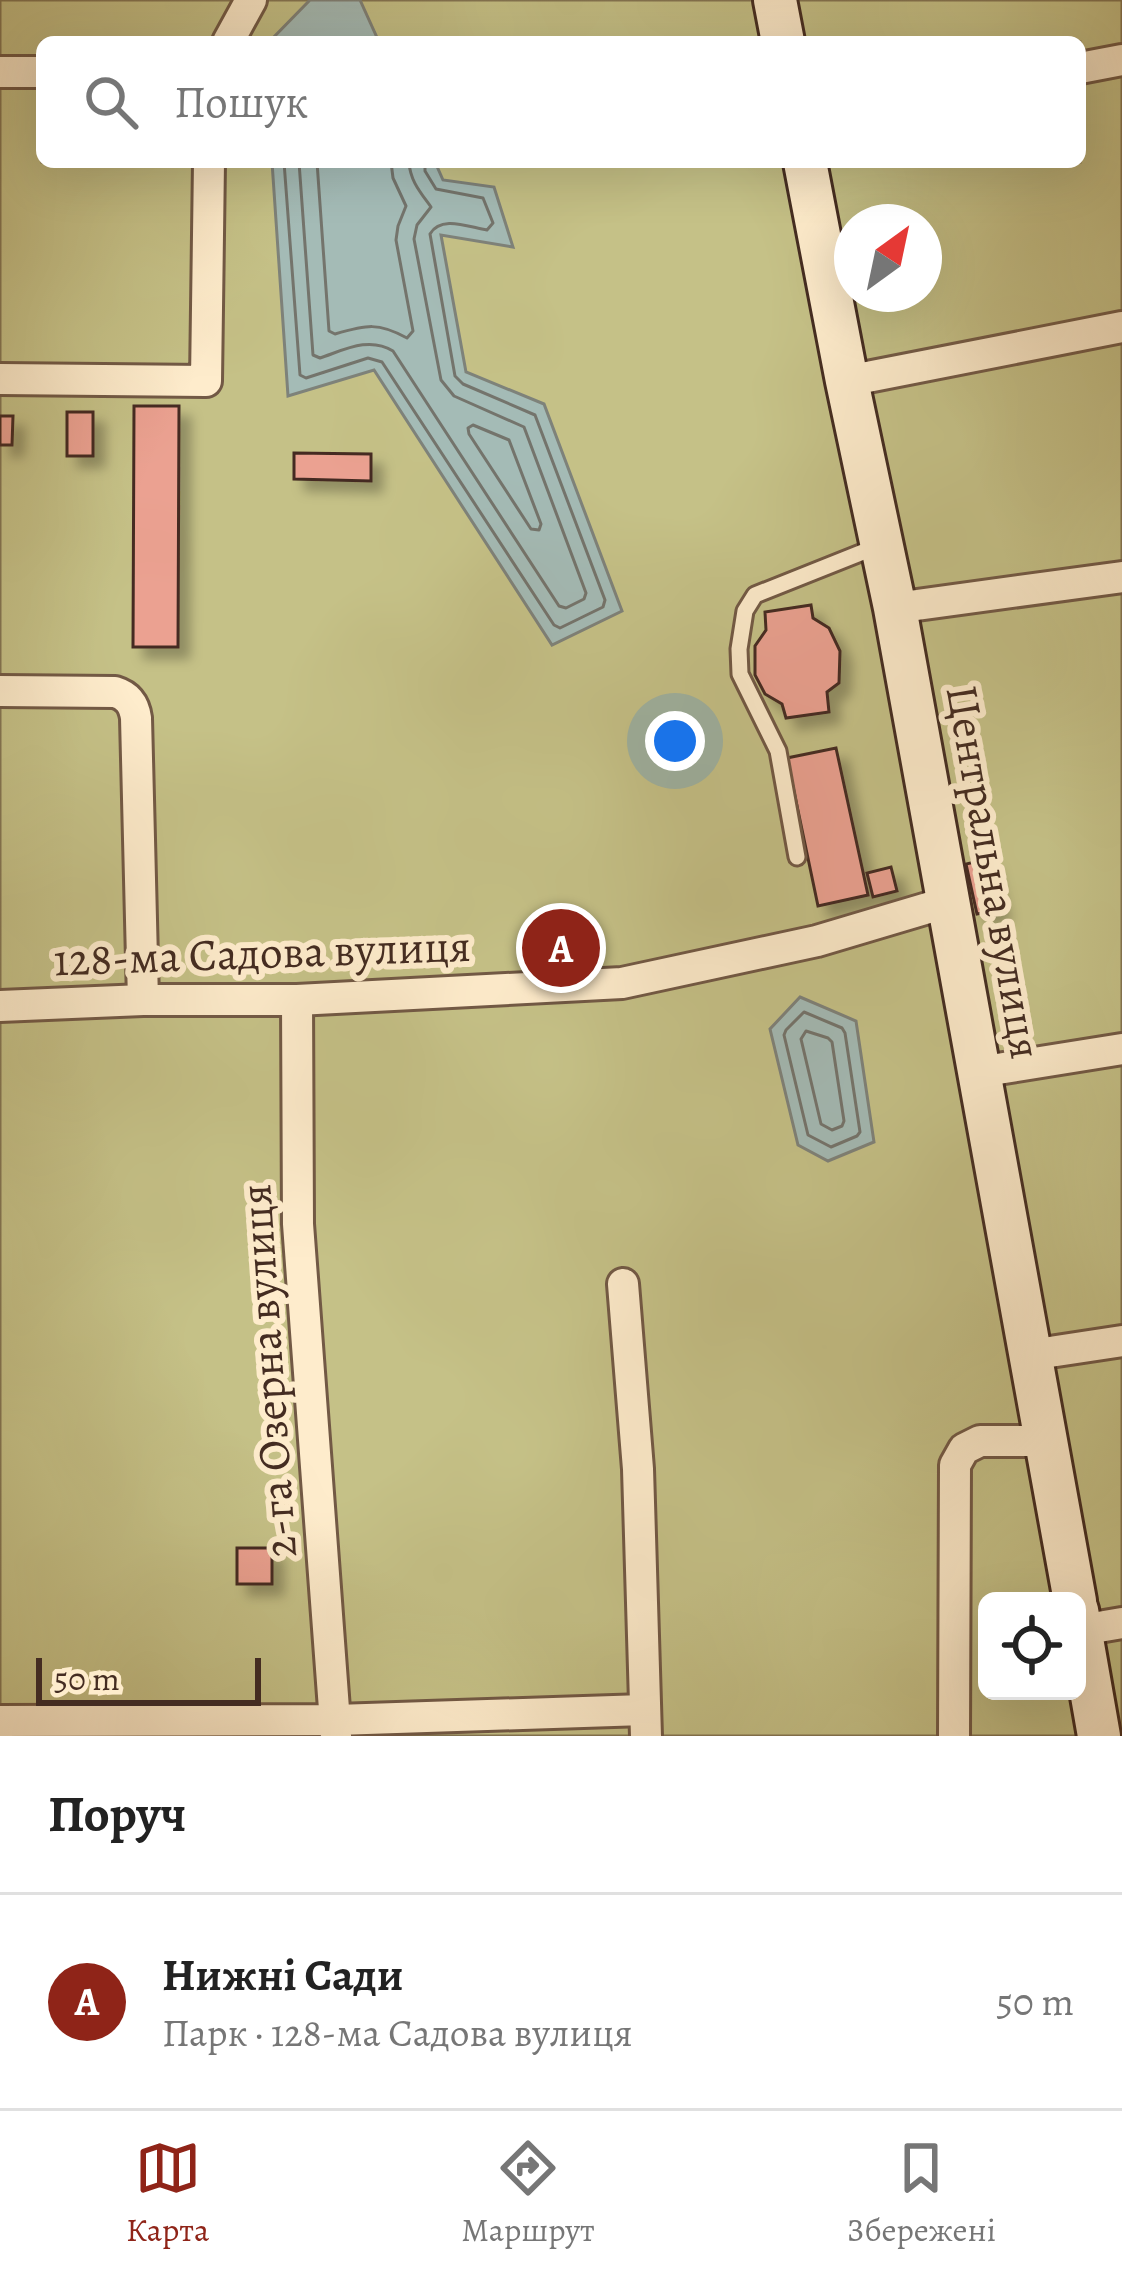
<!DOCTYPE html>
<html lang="uk">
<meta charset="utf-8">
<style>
body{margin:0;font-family:Alegreya,serif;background:#f6f6f6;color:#222}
.controls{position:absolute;right:36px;bottom:36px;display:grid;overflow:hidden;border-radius:18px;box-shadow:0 12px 48px #0002}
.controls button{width:108px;height:108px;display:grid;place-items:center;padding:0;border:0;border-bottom:3px solid #e0e0e0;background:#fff;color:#222;font:60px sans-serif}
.compass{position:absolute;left:834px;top:204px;width:108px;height:108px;border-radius:50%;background:#fff;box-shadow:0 12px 48px #0002;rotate:33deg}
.scale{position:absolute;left:36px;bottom:30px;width:225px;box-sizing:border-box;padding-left:12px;border:6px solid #442c21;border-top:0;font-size:33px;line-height:42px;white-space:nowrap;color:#442c21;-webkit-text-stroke:9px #feeccc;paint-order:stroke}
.you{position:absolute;left:675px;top:741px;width:42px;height:42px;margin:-30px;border:9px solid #fff;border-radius:50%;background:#1a73e8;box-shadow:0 0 0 18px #1a73e833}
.badge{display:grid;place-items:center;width:78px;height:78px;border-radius:50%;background:#8f2418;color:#fff;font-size:39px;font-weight:700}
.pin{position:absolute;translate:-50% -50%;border:6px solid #fff;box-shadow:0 3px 12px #0006}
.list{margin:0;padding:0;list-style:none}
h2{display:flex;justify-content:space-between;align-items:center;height:156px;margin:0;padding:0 48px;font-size:51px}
h2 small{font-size:39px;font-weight:400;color:#767676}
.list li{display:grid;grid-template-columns:78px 1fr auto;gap:36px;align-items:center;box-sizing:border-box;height:216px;padding:0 48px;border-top:3px solid #e0e0e0}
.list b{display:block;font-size:45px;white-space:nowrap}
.list p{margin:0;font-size:39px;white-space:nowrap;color:#767676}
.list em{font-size:39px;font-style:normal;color:#767676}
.icon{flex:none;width:66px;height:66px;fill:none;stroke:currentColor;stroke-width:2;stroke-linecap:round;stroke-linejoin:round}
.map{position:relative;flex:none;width:1122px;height:1736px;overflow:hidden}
.search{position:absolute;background:#fff;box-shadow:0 12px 48px #0002;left:36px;right:36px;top:36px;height:132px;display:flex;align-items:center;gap:30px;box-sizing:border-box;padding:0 42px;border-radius:18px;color:#767676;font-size:45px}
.sheet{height:372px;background:#fff}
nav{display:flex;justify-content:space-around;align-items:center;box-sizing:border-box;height:168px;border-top:3px solid #e0e0e0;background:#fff;font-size:33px;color:#767676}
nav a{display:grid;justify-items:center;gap:6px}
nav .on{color:#8f2418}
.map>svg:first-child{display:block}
.green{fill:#c5c187;stroke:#847654;stroke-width:3;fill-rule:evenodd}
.water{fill:#a4bbb6;stroke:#7e827a;stroke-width:3}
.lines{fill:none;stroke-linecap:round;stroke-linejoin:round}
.shore{stroke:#74746c;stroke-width:3}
.building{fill:#eba191;stroke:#442c21;stroke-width:3;filter:url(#shadow)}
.lane-casing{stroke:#725945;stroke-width:21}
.street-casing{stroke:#725945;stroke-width:36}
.secondary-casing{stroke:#442c21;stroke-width:48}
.lane{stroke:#feeccc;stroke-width:15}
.street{stroke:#feeccc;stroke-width:30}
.secondary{stroke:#feeccc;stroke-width:42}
.labels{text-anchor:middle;stroke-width:12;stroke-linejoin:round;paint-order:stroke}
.street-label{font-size:45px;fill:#442c21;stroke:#feeccc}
</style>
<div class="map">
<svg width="1122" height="1736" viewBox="0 0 1122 1736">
<defs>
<filter id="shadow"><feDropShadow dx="11" dy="11" stdDeviation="6" flood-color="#0004"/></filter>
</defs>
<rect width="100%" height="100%" fill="#fde1b1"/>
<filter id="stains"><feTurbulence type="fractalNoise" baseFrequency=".00167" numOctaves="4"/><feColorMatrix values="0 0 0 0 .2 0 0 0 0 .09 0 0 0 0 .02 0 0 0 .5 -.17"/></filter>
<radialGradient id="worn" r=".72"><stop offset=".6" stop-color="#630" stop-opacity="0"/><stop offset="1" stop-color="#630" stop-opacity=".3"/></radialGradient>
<!-- green -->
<path class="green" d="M 0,0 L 1122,0 L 1122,1736 L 0,1736 ZM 42,42 L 1080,42 L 1080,162 L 42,162 ZM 852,222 L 924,222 L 924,294 L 852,294 ZM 987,1601 L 1077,1601 L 1077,1691 L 987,1691 Z"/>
<!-- water -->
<g class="water">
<path d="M 310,0 L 360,0 L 379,42 L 269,42 Z"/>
<path d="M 272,162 L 435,162 L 443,180 L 494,187 L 513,247 L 441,235 L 466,372 L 544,404 L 622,611 L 552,645 L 374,370 L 288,396 Z"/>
<path d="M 800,997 L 856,1021 L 874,1142 L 828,1161 L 798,1145 L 770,1029 Z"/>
</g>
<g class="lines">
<!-- shore -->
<g class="shore">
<path d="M 284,162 L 300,375 L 306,378 L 368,358 L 382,362 L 554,625 L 560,628 L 603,607 L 605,600 L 535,415 L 463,384 L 455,376 L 430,234 C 441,215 468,227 487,230 L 493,223 L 483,198 L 436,189 L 425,171 L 425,162"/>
<path d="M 299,162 L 313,355 L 320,358 C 344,350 369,336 393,351 L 559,606 L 566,608 L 584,599 L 586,593 L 524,427 L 454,396 L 441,380 L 414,239 L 417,225 L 431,207 C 421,193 410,181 409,162"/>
<path d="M 317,162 L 329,331 L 335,334 C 367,325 378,322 407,338 L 413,331 L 396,240 L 398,226 L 406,206 L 393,178 L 391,162"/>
<path d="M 473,425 L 509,440 L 541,524 L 539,530 L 531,529 L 469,434 L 468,428 Z"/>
<path d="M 804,1012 L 842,1028 L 845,1033 L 860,1132 L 857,1136 L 831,1147 L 808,1135 L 784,1035 L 786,1030 Z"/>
<path d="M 806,1031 L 828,1038 L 832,1042 L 844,1121 L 842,1126 L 832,1130 L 821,1124 L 801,1039 Z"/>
</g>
</g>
<!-- building -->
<g class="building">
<path d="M 134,406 L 179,406 L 178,647 L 133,647 Z"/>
<rect x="67" y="412" width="26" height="44"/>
<path d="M 0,416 L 13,416 L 12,445 L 0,445 Z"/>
<path d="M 294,453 L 371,454 L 371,481 L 294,479 Z"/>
<path d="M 811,605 L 813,618 L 829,628 L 840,651 L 839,683 L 827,692 L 829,712 L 786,718 L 782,704 L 765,694 L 755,675 L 755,646 L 766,630 L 765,612 Z"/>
<path d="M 836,748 L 868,895 L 818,906 L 787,758 Z"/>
<path d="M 987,859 L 999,910 L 977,914 L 966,864 Z"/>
<path d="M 891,867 L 897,891 L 873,897 L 867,873 Z"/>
<rect x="237" y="1548" width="35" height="36"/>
</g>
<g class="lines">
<!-- lane casing -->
<g class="lane-casing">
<path id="lane" d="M 797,857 L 778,751 L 740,674 L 739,649 L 745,611 L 755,595 L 878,546"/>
</g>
<!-- street casing -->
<g class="street-casing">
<g id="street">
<path d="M 228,42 L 251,0"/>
<path d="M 1080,68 L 1122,60"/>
<path d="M 0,72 L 42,72"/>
<path d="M 0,379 L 206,381 L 209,162"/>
<path d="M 847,381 L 1122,327"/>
<path d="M 895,608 L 1122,577"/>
<path d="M 0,691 L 115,692 C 128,696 134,704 136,718 L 143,1000"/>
<path d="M 297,1000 L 298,1224 L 336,1736"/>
<path d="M 0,1006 L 143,1000 L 297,1000 L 622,983 L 817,941 L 948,902"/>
<path d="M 979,1072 L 1122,1049"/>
<path d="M 623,1284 L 638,1469 L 646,1736"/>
<path d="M 1030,1355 L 1122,1341"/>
<path d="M 1081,1630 L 1122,1623"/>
<path d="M 0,1721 L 336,1720 L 644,1710"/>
<path d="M 954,1736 L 955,1465 L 964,1449 L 980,1441 L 1045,1441"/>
</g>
</g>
<!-- secondary casing -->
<g class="secondary-casing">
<g id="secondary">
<path d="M 775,0 L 783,42"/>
<path d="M 805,162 L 847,381 L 895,608 L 1075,1601"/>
<path d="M 1077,1610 L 1099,1736"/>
</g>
</g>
<!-- lane -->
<use href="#lane" class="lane"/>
<!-- street -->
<use href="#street" class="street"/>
<!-- secondary -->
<use href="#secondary" class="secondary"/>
</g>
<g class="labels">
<!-- street labels -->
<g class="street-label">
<text transform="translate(995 872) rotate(80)" y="16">Центральна вулиця</text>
<text transform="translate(262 952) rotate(-2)" y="16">128-ма Садова вулиця</text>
<text transform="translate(267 1371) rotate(-94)" y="16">2-га Озерна вулиця</text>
</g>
</g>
<rect width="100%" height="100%" filter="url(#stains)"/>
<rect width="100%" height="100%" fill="url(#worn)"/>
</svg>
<div class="controls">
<button><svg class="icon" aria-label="locate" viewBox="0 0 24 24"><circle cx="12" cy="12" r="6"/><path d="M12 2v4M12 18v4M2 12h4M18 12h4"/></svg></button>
</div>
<svg class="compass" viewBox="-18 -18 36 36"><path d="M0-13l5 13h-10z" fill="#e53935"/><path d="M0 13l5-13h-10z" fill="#767676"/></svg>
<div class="scale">50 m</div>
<div class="you"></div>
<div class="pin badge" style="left:561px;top:948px">A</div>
<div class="search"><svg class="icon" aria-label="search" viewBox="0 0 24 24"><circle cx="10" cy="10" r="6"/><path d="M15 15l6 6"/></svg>Пошук</div>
</div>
<section class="sheet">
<h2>Поруч<small></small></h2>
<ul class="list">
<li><span class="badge">A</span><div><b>Нижні Сади</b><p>Парк · 128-ма Садова вулиця</p></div><em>50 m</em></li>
</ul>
</section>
<nav>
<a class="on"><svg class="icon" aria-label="map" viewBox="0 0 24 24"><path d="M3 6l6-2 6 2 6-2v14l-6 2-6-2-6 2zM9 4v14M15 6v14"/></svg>Карта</a>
<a><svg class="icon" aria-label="directions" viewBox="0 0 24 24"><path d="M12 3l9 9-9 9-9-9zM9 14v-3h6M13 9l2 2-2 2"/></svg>Маршрут</a>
<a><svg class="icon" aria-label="saved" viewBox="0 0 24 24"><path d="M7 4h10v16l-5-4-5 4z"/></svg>Збережені</a>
</nav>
